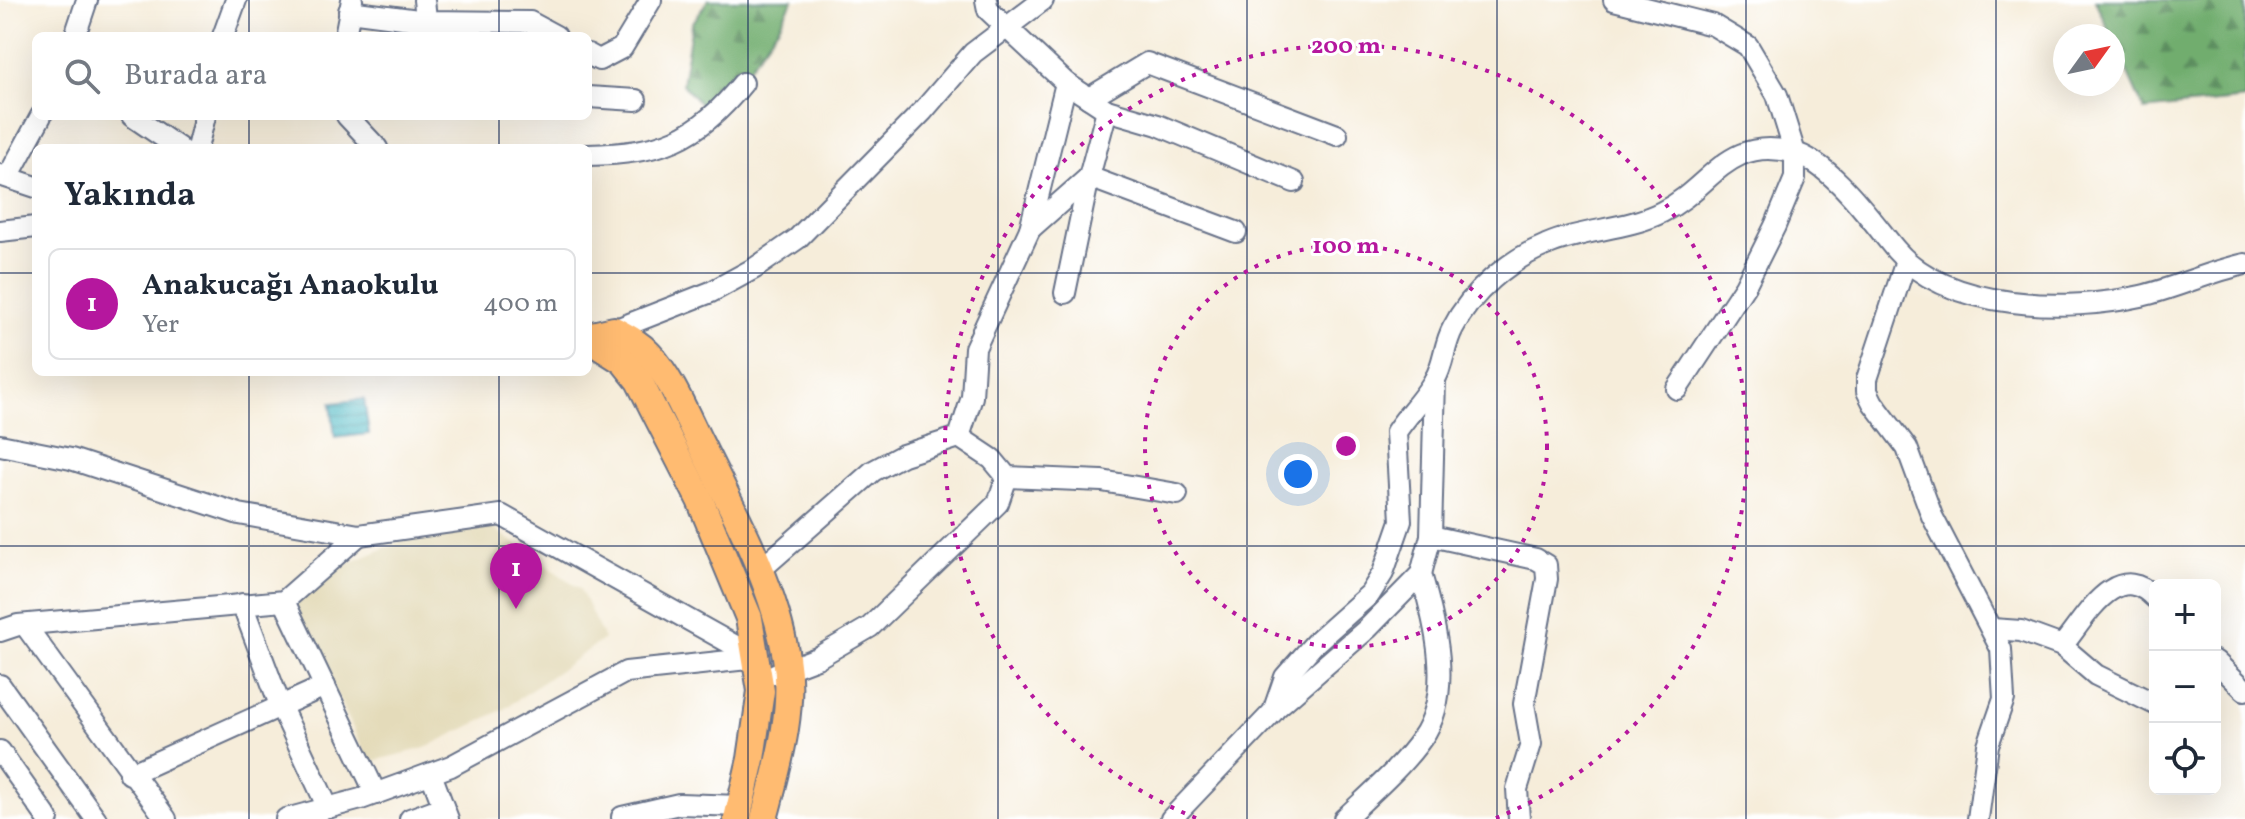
<!DOCTYPE html>
<html lang="tr">
<meta charset="utf-8">
<style>
body{margin:0;font-family:Vollkorn,serif;background:#f2f2f3;color:#1f2937}
.controls{position:absolute;right:24px;bottom:24px;display:grid;overflow:hidden;border-radius:12px;box-shadow:0 8px 32px #0002}
.controls button{width:72px;height:72px;display:grid;place-items:center;padding:0;border:0;border-bottom:2px solid #e0e1e3;background:#fff;color:#1f2937;font:40px sans-serif}
.compass{position:absolute;left:2053px;top:24px;width:72px;height:72px;border-radius:50%;background:#fff;box-shadow:0 8px 32px #0002;rotate:57deg}
.you{position:absolute;left:1298px;top:474px;width:28px;height:28px;margin:-20px;border:6px solid #fff;border-radius:50%;background:#1a73e8;box-shadow:0 0 0 12px #1a73e833}
.badge{display:grid;place-items:center;width:52px;height:52px;border-radius:50%;background:#b5179e;color:#fff;font-size:26px;font-weight:700}
.pin{position:absolute;translate:-50% -66px;filter:drop-shadow(0 2px 4px #0008)}
.pin::after{content:'';position:absolute;top:42px;width:28px;height:24px;background:inherit;clip-path:polygon(0 0,100% 0,50% 100%)}
.list{margin:0;padding:0;list-style:none}
h2{display:flex;justify-content:space-between;align-items:center;height:104px;margin:0;padding:0 32px;font-size:34px}
h2 small{font-size:26px;font-weight:400;color:#747a83}
.list li{display:grid;grid-template-columns:52px 1fr auto;gap:24px;align-items:center;box-sizing:border-box;height:112px;margin:0 16px 16px;padding:0 16px;border:2px solid #e0e1e3;border-radius:12px}
.list b{display:block;font-size:30px;white-space:nowrap}
.list p{margin:0;font-size:26px;white-space:nowrap;color:#747a83}
.list em{font-size:26px;font-style:normal;color:#747a83}
.icon{flex:none;width:44px;height:44px;fill:none;stroke:currentColor;stroke-width:2;stroke-linecap:round;stroke-linejoin:round}
.map{position:relative;flex:none;width:2245px;height:819px;overflow:hidden}
.search{position:absolute;background:#fff;box-shadow:0 8px 32px #0002;left:32px;top:32px;width:560px;height:88px;display:flex;align-items:center;gap:20px;box-sizing:border-box;padding:0 28px;border-radius:12px;color:#747a83;font-size:30px}
.panel{position:absolute;background:#fff;box-shadow:0 8px 32px #0002;left:32px;top:144px;width:560px;height:232px;border-radius:12px}
.map>svg:first-child{display:block}
.built{fill:#e4dbba}
.forest{fill:url(#forest-firs);stroke:#466e66;stroke-width:2}
.water{fill:url(#water-rules);stroke:#327490;stroke-width:2}
.lines{fill:none;stroke-linecap:round;stroke-linejoin:round}
.minor-casing{stroke:#687289;stroke-width:24}
.major-casing{stroke:#687289;stroke-width:30}
.minor{stroke:#fff;stroke-width:20}
.major{stroke:#ffbb71;stroke-width:26}
.grid{fill:none;stroke:#1b2f5e;stroke-width:2;stroke-opacity:0.55}
.ring{fill:none;stroke:#b5179e;stroke-width:4;stroke-dasharray:4 8}
.centre{fill:#b5179e;stroke:#fff;stroke-width:4}
.ring-label{font-size:24px;text-anchor:middle;font-weight:bold;fill:#b5179e;stroke:#fff;stroke-width:6;stroke-linejoin:round;paint-order:stroke}
</style>
<div class="map">
<svg width="2245" height="819" viewBox="0 0 2245 819">
<defs>
<pattern id="forest-firs" width="22" height="20" patternUnits="userSpaceOnUse" patternTransform="scale(2)"><rect width="22" height="20" fill="#71ad6e"/><path d="M5 1l3.5 6h-7zM16 11l3.5 6h-7z" fill="#5c8d5e"/></pattern>
<pattern id="water-rules" width="6" height="5" patternUnits="userSpaceOnUse" patternTransform="scale(2)"><rect width="6" height="5" fill="#4ab8c3"/><path d="M0 2.5h6" fill="none" stroke="#3d96a2"/></pattern>
</defs>
<rect width="100%" height="100%" fill="#fff"/>
<filter id="ink" filterUnits="userSpaceOnUse"><feTurbulence type="fractalNoise" baseFrequency=".0125" numOctaves="2"/><feDisplacementMap in="SourceGraphic" scale="16" xChannelSelector="R" yChannelSelector="G"/><feConvolveMatrix kernelMatrix="1 2 1 2 8 2 1 2 1" color-interpolation-filters="sRGB"/></filter>
<filter id="wash" filterUnits="userSpaceOnUse"><feTurbulence type="fractalNoise" baseFrequency=".006" numOctaves="4" result="noise"/><feDisplacementMap in="SourceGraphic" scale="32" xChannelSelector="R" yChannelSelector="G"/><feGaussianBlur stdDeviation="1.8" result="paint"/><feColorMatrix in="noise" values="0 0 0 0 0 0 0 0 0 0 0 0 0 0 0 0 0 1.4 0 .05"/><feComposite in="paint" operator="in"/></filter>
<g filter="url(#wash)">
<rect width="100%" height="100%" fill="#f6edda"/>
<!-- built -->
<path class="built" d="M 489,525 L 580,589 L 604,639 L 504,709 L 425,748 L 369,762 L 290,595 L 338,568 L 416,535 Z"/>
<!-- forest -->
<g class="forest">
<path d="M 708,0 L 793,0 L 779,26 L 713,118 L 682,84 L 692,24 Z"/>
<path d="M 2095,0 L 2245,0 L 2245,99 L 2144,110 Z"/>
</g>
<!-- water -->
<path class="water" d="M 364,399 L 369,434 L 335,438 L 331,403 Z"/>
</g>
<g filter="url(#ink)">
<g class="lines">
<!-- minor casing -->
<g class="minor-casing">
<g id="minor">
<path d="M 424,0 L 428,36"/>
<path d="M 986,0 L 988,10 L 1066,83 L 1107,110 L 1158,125 L 1294,182"/>
<path d="M 1614,0 L 1713,25 L 1748,46 L 1777,95 L 1795,153 L 1795,178 L 1775,226 L 1745,286 L 1677,389"/>
<path d="M 349,11 L 426,21 L 530,22 L 556,36"/>
<path d="M 75,36 L 87,0"/>
<path d="M 223,36 L 236,0"/>
<path d="M 345,36 L 352,0"/>
<path d="M 588,54 L 599,60 L 622,48 L 651,0"/>
<path d="M 588,97 L 636,100"/>
<path d="M 1089,98 L 1147,63 L 1337,135"/>
<path d="M 132,116 L 179,148"/>
<path d="M 347,116 L 377,148"/>
<path d="M 197,148 L 205,116"/>
<path d="M 588,155 C 660,153 697,141 743,83"/>
<path d="M 0,175 L 36,187"/>
<path d="M 8,177 L 41,116"/>
<path d="M 1030,229 L 1089,177 L 1236,232"/>
<path d="M 0,231 L 36,227"/>
<path d="M 1906,261 L 1867,379 L 1867,391 L 1873,403 L 1907,448 L 1932,516 L 2001,649 L 2004,699 L 1988,745 L 1978,819"/>
<path d="M 1065,293 L 1089,177 L 1107,110"/>
<path d="M 614,330 L 711,292 L 755,268 L 797,239 L 923,111 L 973,53 L 1043,0"/>
<path d="M 959,437 L 992,459 L 1007,477 L 1102,481 L 1177,494"/>
<path d="M 0,445 L 71,459 L 239,514 L 359,535 L 501,515 L 757,658"/>
<path d="M 1431,536 L 1536,559 L 1546,565 L 1547,579 L 1524,704 L 1531,744 L 1517,789 L 1519,819"/>
<path d="M 759,571 L 873,471 L 903,455 L 959,437 L 972,397 L 975,348 L 1030,229 L 1066,83"/>
<path d="M 284,601 L 376,794"/>
<path d="M 242,604 L 280,705 L 328,808"/>
<path d="M 25,625 L 166,819"/>
<path d="M 1992,629 L 2021,631 L 2062,646 C 2085,619 2116,557 2155,598"/>
<path d="M 0,631 L 18,625 L 284,601 L 359,535"/>
<path d="M 2062,646 L 2096,675 L 2155,704"/>
<path d="M 2215,661 L 2245,690"/>
<path d="M 775,674 L 817,658 L 870,627 L 998,503 L 1007,477"/>
<path d="M 0,685 L 96,819"/>
<path d="M 1275,709 L 1367,629 L 1421,574 L 1431,536 L 1435,379"/>
<path d="M 0,751 L 48,819"/>
<path d="M 130,774 L 325,686"/>
<path d="M 431,774 L 448,819"/>
<path d="M 622,817 L 679,804 L 741,806"/>
<path d="M 286,819 L 361,799 L 451,766 L 626,672 L 757,658"/>
<path d="M 410,819 L 443,807"/>
<path d="M 1171,819 L 1273,712 L 1285,677 L 1315,643 L 1370,594 L 1383,573 L 1401,521 L 1396,432 C 1407,415 1426,396 1435,379 C 1444,364 1444,344 1453,328 C 1471,292 1509,260 1546,245 C 1582,229 1627,230 1662,212 C 1712,187 1726,136 1792,152 C 1831,162 1871,220 1896,250 C 1948,311 2069,312 2141,296 C 2176,288 2208,272 2245,264"/>
<path d="M 1344,819 C 1370,794 1401,768 1422,738 C 1454,693 1435,622 1421,574"/>
</g>
</g>
<!-- major casing -->
<g class="major-casing">
<g id="major">
<path d="M 588,336 L 614,330 C 627,337 639,343 649,354 C 672,379 685,413 700,443 C 733,510 774,583 786,657 C 795,711 777,768 764,819"/>
<path d="M 588,339 L 623,361 L 639,381 L 700,500 L 749,618 L 761,691 L 751,759 L 737,819"/>
</g>
</g>
<!-- minor -->
<use href="#minor" class="minor"/>
<!-- major -->
<use href="#major" class="major"/>
</g>
</g>
<!-- grid -->
<path class="grid" d="M 249,0 L 249,36M 499,0 L 499,36M 748,0 L 748,819M 998,0 L 998,819M 1247,0 L 1247,819M 1497,0 L 1497,819M 1746,0 L 1746,819M 1996,0 L 1996,819M 249,116 L 249,148M 499,116 L 499,148M 0,273 L 36,273M 588,273 L 2245,273M 249,372 L 249,819M 499,372 L 499,819M 0,546 L 2245,546"/>
<!-- distance rings -->
<g class="ring">
<circle cx="1346" cy="446" r="201"/>
<path d="M1196 818A401 401 0 1 1 1496 818"/>
</g>
<circle cx="1346" cy="446" r="12" class="centre"/>
<g class="ring-label">
<text x="1346" y="53">200 m</text>
<text x="1346" y="253">100 m</text>
</g>
</svg>
<div class="controls">
<button>+</button>
<button>−</button>
<button><svg class="icon" aria-label="locate" viewBox="0 0 24 24"><circle cx="12" cy="12" r="6"/><path d="M12 2v4M12 18v4M2 12h4M18 12h4"/></svg></button>
</div>
<svg class="compass" viewBox="-18 -18 36 36"><path d="M0-13l5 13h-10z" fill="#e53935"/><path d="M0 13l5-13h-10z" fill="#747a83"/></svg>
<div class="you"></div>
<div class="pin badge" style="left:516px;top:609px">1</div>
<div class="search"><svg class="icon" aria-label="search" viewBox="0 0 24 24"><circle cx="10" cy="10" r="6"/><path d="M15 15l6 6"/></svg>Burada ara</div>
<section class="panel">
<h2>Yakında<small></small></h2>
<ul class="list">
<li><span class="badge">1</span><div><b>Anakucağı Anaokulu</b><p>Yer</p></div><em>400 m</em></li>
</ul>
</section>
</div>
